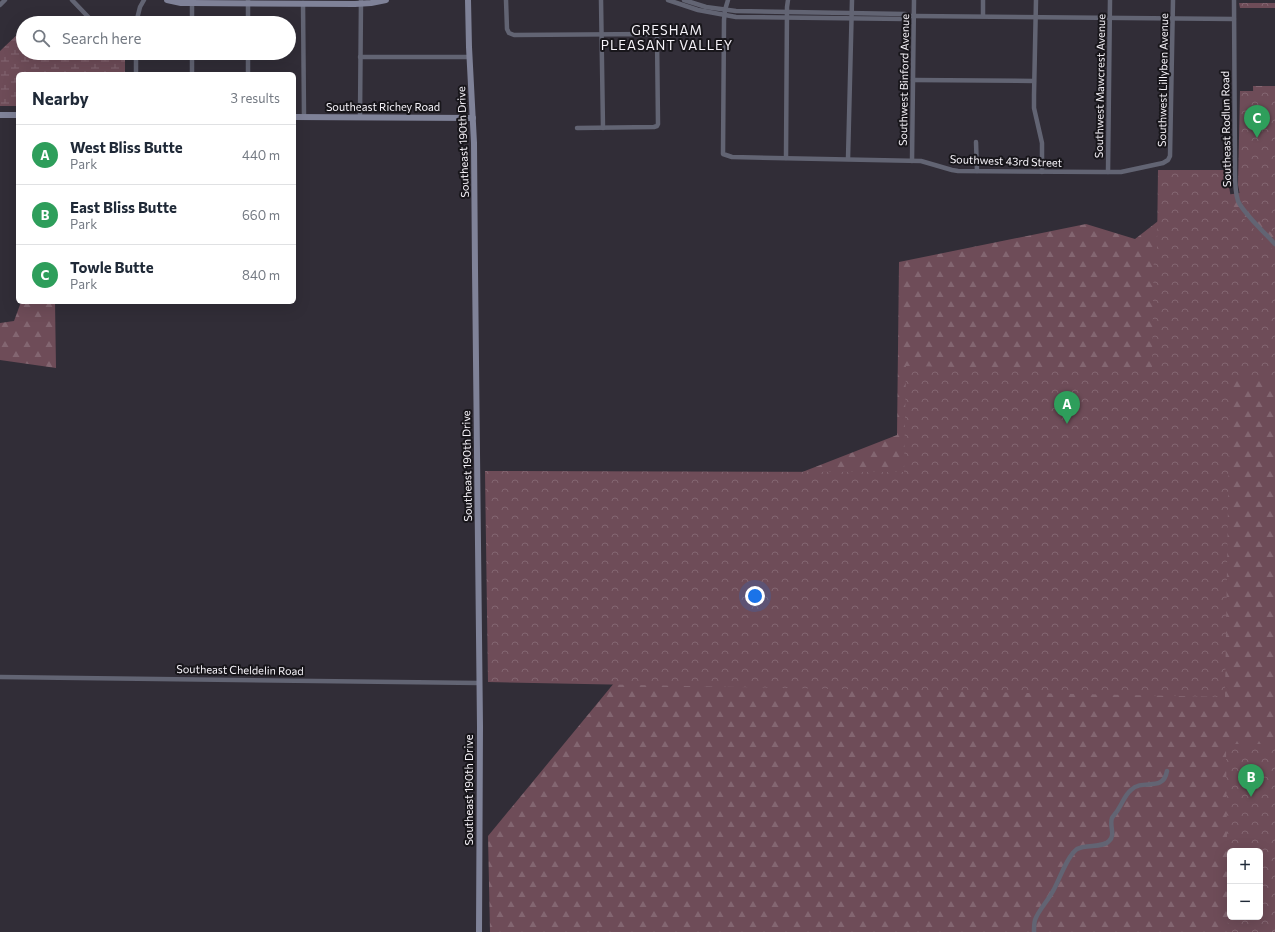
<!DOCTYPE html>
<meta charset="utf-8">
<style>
body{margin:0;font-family:Commissioner,sans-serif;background:#f6f6f7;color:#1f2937}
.controls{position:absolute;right:12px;bottom:12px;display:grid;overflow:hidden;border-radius:6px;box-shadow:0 4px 16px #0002}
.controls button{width:36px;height:36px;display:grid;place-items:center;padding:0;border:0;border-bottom:1px solid #e0e1e3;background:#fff;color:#1f2937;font:20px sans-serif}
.you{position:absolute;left:755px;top:596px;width:14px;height:14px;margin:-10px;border:3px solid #fff;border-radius:50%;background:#1a73e8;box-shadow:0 0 0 6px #1a73e833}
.badge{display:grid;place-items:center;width:26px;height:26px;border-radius:50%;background:#2563eb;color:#fff;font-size:13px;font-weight:700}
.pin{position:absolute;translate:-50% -33px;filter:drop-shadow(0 1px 2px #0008)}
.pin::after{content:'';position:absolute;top:21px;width:14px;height:12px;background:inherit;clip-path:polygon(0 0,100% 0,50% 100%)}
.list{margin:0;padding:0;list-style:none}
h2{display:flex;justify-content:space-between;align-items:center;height:52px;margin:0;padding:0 16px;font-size:17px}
h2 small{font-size:13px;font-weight:400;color:#747a83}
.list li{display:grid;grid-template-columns:26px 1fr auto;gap:12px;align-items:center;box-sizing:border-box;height:60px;padding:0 16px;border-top:1px solid #e0e1e3}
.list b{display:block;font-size:15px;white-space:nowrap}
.list p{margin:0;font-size:13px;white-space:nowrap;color:#747a83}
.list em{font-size:13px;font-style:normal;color:#747a83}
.icon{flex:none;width:22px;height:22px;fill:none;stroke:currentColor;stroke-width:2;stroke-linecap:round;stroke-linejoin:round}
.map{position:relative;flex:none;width:1275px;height:932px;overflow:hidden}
.search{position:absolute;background:#fff;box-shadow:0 4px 16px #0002;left:16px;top:16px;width:280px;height:44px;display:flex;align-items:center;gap:10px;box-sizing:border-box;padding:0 14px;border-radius:22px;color:#747a83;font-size:15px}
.panel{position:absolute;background:#fff;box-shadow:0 4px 16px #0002;left:16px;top:72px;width:280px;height:232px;border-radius:6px}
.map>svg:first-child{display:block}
.forest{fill:url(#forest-firs);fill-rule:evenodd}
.wetland{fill:url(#wetland-marsh)}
.park{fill:url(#park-crowns);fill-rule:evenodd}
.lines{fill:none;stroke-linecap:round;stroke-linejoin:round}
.street{stroke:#626473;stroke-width:4.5}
.secondary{stroke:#7f8298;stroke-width:6}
.labels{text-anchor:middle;stroke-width:4;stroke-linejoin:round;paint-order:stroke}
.street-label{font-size:11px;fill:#f6f3f9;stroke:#18161b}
.quarter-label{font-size:13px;letter-spacing:1px;fill:#f6f3f9;stroke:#18161b}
</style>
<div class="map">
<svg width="1275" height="932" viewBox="0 0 1275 932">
<defs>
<pattern id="forest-firs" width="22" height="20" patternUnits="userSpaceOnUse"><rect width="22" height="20" fill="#6e4c58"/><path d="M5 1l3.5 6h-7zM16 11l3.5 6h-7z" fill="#836671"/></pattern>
<pattern id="wetland-marsh" width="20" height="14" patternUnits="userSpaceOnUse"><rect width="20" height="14" fill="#6e4c58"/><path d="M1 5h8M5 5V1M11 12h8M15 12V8" fill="none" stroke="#836671"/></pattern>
<pattern id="park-crowns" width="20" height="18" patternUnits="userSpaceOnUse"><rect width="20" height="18" fill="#6e4c58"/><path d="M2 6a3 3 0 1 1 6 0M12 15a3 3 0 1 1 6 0" fill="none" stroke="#836671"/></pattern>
</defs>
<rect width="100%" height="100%" fill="#312d37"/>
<!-- forest -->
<g class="forest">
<path d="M 1253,86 L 1275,86 L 1275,932 L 490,932 L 488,836 L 624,671 L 649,532 L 897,435 L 899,262 L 1086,224 L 1135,239 L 1162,218 L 1161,170 L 1227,171 L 1225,195 L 1255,191 ZM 1230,851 L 1260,851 L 1260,917 L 1230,917 Z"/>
<path d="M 21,302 L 55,302 L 56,368 L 0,360 L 0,323 L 14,321 Z"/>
</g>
<!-- wetland -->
<path class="wetland" d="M 23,29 L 23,53 L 125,53 L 125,74 L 18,74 L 18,106 L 0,106 L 0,51 Z"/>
<!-- park -->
<g class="park">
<path d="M 1239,3 L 1275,3 L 1275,8 L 1240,8 Z"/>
<path d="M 1240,91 L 1275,91 L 1275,237 L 1241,201 L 1238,185 Z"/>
<path d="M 1158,170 L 1229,170 L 1229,186 L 1232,205 L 1275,252 L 1275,377 L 1230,378 L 1225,697 L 488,682 L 485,471 L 904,472 L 906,366 L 1152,371 L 1154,248 L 1157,247 Z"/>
<path d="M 1226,744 L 1275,744 L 1275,932 L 1228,932 ZM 1230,851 L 1260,851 L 1260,917 L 1230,917 Z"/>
</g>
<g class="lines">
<!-- street -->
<g class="street">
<path d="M 72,0 L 94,23"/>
<path d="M 248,0 L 248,23"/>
<path d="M 506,0 L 507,29 L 509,33 L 514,35 L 652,34 L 657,35 L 658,124 L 657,126 L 654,127 L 577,128"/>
<path d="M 601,0 L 603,128"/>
<path d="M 668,0 L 698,10 L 736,17 L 905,19 L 909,16"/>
<path d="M 684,0 L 706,7 L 736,11 L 905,14 L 909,16 L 914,16 L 1234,19"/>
<path d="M 728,0 L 725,10 L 724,20 L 723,154 L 732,157 L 921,161 L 952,170 L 958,171 L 1102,172 L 1121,172 L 1163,163 L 1168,160 L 1170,156 L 1173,0"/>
<path d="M 1036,0 L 1034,95 L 1034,108 L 1042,143 L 1042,172"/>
<path d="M 1234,0 L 1235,172 C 1235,182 1235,192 1238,201 C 1244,214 1265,233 1275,244"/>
<path d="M 192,3 L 192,23"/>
<path d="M 303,3 L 304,117"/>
<path d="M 0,5 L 5,0"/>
<path d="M 983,16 L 983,0"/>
<path d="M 136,23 L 140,7 L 144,0"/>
<path d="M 136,53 L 136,74"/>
<path d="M 192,53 L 192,74"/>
<path d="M 248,53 L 248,74"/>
<path d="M 360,57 L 469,57"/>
<path d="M 913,80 L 1034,81"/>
<path d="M 360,117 L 361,0"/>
<path d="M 976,142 L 977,171"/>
<path d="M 786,158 L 787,7 L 788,0"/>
<path d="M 848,159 L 852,0"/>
<path d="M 912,161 L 914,0"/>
<path d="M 1108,172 L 1110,0"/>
<path d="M 0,677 L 479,683"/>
<path d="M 1034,932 C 1034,928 1034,924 1035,920 C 1039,909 1048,901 1053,891 C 1059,881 1067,856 1077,849 C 1086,844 1103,848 1109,841 C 1116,835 1109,826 1112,818 C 1114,815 1117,812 1119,808 C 1123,802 1125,795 1131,790 C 1143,778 1163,793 1167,771"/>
</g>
<!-- secondary -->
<g class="secondary">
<path d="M 167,0 L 181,3 L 192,3 L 355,4 L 371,3 L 386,0"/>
<path d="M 468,0 L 469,47 L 474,143 L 475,269 L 480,727 L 479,932"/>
<path d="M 0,115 L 18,115"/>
<path d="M 294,117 L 473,118"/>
</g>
</g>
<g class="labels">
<!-- street labels -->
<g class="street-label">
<text transform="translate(904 80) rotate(-89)" y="4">Southwest Binford Avenue</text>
<text transform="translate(1163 80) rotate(-89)" y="4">Southwest Lillyben Avenue</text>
<text transform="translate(1100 86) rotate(-89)" y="4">Southwest Mawcrest Avenue</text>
<text x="383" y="111">Southeast Richey Road</text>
<text transform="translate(1226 129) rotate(-91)" y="4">Southeast Rodlun Road</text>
<text transform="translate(463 142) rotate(-92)" y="4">Southeast 190th Drive</text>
<text transform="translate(1006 161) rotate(2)" y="4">Southwest 43rd Street</text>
<text transform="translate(467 466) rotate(-91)" y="4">Southeast 190th Drive</text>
<text transform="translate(240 670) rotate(1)" y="4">Southeast Cheldelin Road</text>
<text transform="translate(469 790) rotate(-90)" y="4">Southeast 190th Drive</text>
</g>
<!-- quarter labels -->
<g class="quarter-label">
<text x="667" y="35">GRESHAM<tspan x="667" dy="15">PLEASANT VALLEY</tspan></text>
</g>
</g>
</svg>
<div class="controls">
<button>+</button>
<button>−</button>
</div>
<div class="you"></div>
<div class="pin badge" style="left:1067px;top:424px;background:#2e9e5b">A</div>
<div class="pin badge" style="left:1251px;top:797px;background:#2e9e5b">B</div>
<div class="pin badge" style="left:1257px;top:138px;background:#2e9e5b">C</div>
<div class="search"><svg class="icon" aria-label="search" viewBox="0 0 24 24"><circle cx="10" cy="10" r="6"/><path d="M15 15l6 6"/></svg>Search here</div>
<section class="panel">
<h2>Nearby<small>3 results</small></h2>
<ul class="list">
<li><span class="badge" style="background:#2e9e5b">A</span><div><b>West Bliss Butte</b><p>Park</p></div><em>440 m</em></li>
<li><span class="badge" style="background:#2e9e5b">B</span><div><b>East Bliss Butte</b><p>Park</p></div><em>660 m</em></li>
<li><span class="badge" style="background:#2e9e5b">C</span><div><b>Towle Butte</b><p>Park</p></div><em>840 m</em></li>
</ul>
</section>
</div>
